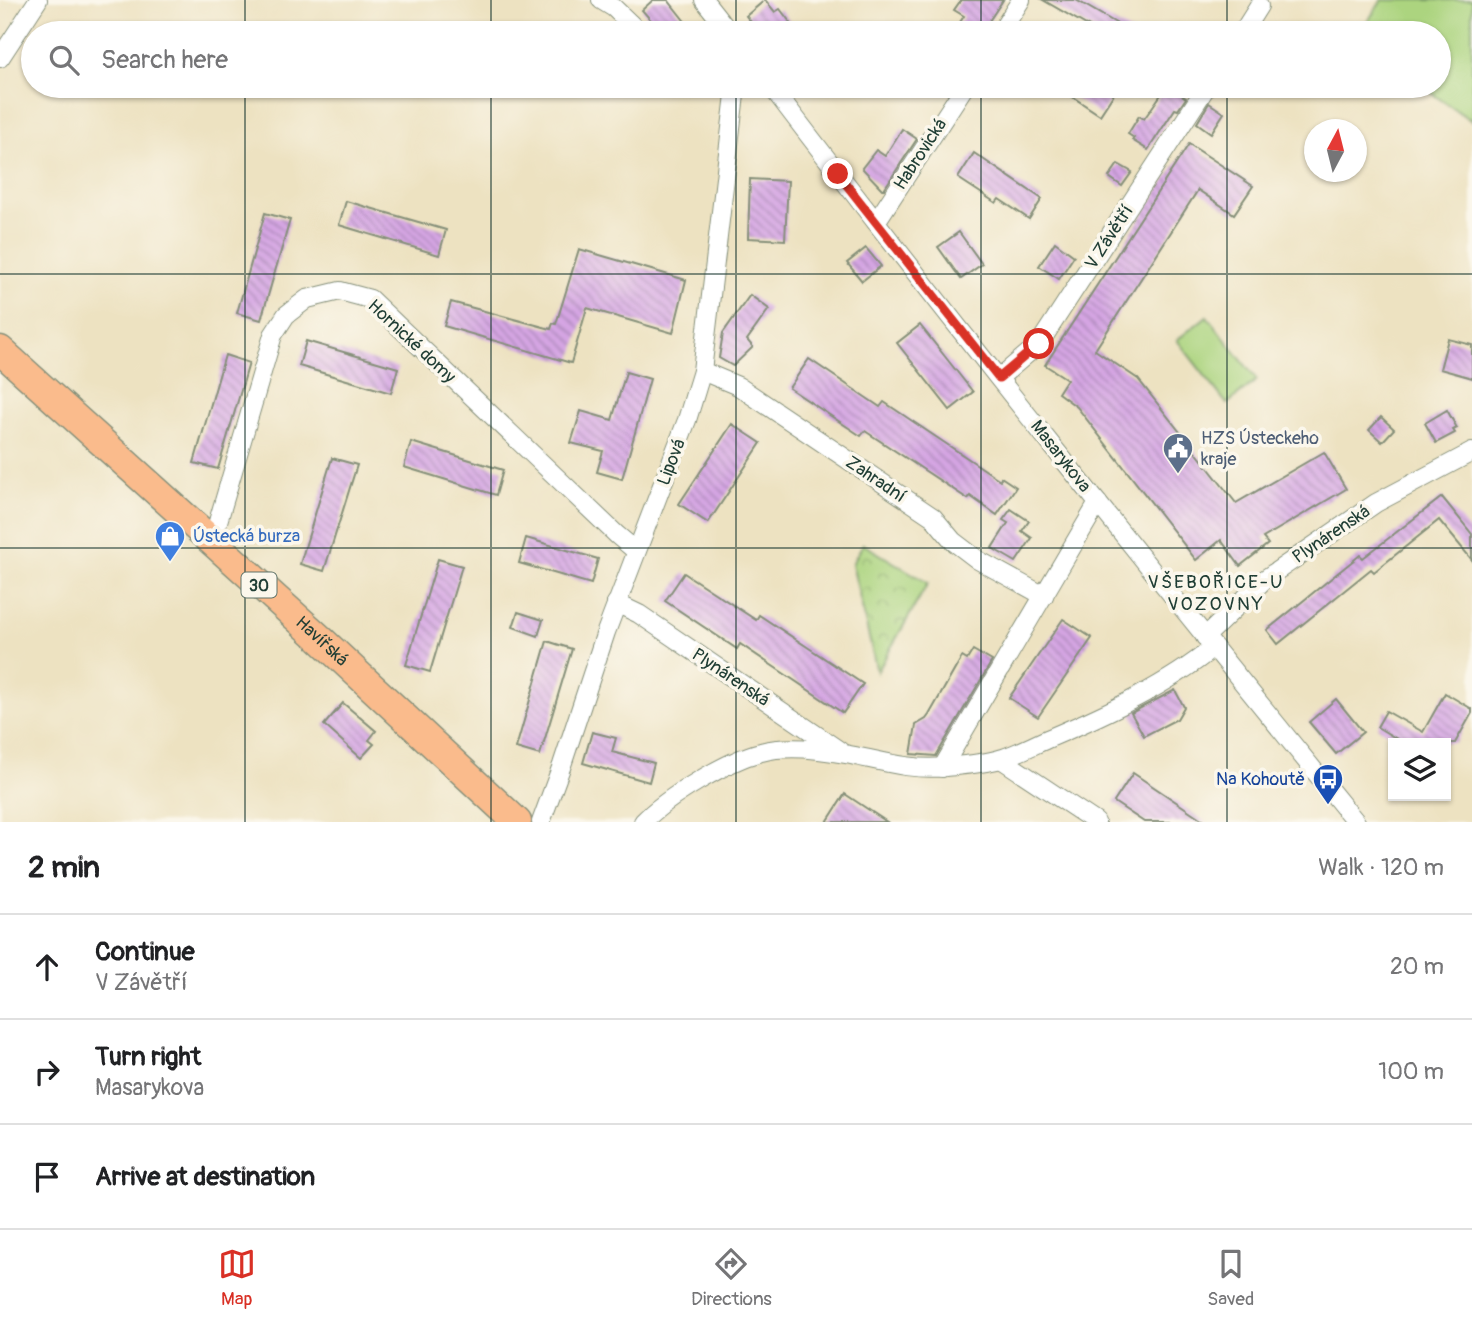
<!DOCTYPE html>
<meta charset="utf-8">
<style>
body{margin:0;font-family:Pangolin,sans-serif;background:#f2f2f2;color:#202124}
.controls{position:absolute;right:21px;bottom:21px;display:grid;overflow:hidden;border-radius:0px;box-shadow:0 2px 5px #0004}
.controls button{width:63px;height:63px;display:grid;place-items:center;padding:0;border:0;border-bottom:2px solid #e0e0e0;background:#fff;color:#202124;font:35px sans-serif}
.compass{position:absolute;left:1304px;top:119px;width:63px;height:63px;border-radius:50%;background:#fff;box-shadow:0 2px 5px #0004;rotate:7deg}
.stop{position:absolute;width:21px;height:21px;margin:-16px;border:5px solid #d93025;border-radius:50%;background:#fff}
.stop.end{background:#d93025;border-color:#fff;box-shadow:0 2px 7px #0008}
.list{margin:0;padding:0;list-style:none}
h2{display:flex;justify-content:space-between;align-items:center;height:91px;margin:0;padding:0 28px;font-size:30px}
h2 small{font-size:23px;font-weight:400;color:#757577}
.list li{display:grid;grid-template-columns:46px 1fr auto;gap:21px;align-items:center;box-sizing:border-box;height:105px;padding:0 28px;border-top:2px solid #e0e0e0}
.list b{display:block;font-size:26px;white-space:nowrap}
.list p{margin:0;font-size:23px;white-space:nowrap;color:#757577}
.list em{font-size:23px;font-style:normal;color:#757577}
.icon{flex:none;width:38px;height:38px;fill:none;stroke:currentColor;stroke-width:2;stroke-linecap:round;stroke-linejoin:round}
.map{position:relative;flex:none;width:1472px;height:822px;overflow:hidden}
.search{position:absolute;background:#fff;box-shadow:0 2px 5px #0004;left:21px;right:21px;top:21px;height:77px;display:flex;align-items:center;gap:18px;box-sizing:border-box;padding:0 24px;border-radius:38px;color:#757577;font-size:26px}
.sheet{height:406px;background:#fff}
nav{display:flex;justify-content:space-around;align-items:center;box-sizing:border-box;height:98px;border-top:2px solid #e0e0e0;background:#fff;font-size:19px;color:#757577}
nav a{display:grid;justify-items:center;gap:4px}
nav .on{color:#d93025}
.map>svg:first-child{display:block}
.grass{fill:#acd47f;stroke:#66885a;stroke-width:2}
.park{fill:url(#park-crowns);stroke:#66885a;stroke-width:2}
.building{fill:url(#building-back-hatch)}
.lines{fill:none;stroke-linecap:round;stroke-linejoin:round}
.minor-casing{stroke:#86907a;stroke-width:20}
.primary-casing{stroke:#86907a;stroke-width:31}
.minor{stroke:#fff;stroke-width:18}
.primary{stroke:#fabb8c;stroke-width:28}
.route{stroke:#d93025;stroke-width:9}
.grid{fill:none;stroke:#1f3d34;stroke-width:2;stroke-opacity:0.55}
.labels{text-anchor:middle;stroke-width:7;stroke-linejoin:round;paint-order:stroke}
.shield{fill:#fbf7ec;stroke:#61756b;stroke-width:2}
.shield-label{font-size:16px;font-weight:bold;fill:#1f3d34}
.street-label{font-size:18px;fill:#1f3d34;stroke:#fbf7ec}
.service-label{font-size:18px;fill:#4e5e75;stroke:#fbf7ec;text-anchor:start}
.shop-label{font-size:18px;fill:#366cbe;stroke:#fbf7ec;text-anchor:start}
.transit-label{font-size:18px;fill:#164399;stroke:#fbf7ec;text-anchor:end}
.neighbourhood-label{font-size:19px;letter-spacing:2px;fill:#1f3d34;stroke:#fbf7ec}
</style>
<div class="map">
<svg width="1472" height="822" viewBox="0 0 1472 822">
<defs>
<pattern id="park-crowns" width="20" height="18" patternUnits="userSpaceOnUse" patternTransform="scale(1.75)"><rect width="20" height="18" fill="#acd47f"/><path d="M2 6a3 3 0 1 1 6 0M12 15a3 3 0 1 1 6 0" fill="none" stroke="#8bad69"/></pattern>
<pattern id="building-back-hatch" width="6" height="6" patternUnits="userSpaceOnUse" patternTransform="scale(1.75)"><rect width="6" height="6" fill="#d5a5e3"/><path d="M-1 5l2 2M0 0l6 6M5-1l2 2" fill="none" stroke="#ac88b9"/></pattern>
</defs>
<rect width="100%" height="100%" fill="#fbf7ec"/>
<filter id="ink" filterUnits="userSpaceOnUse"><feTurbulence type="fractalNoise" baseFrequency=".0143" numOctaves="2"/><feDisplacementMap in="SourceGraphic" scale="14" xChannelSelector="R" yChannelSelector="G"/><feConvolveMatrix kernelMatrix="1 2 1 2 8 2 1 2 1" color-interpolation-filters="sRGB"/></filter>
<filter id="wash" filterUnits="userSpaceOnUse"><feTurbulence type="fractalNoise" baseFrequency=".00686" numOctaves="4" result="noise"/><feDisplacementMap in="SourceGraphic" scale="28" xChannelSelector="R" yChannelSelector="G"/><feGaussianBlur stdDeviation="1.57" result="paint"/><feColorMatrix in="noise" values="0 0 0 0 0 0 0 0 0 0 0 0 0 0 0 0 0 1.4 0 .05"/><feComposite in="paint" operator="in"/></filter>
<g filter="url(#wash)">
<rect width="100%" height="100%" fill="#ede2c1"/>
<!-- grass -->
<g class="grass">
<path d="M 1382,0 L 1472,0 L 1472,121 L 1421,86 L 1439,86 L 1439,33 L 1360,33 Z"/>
<path d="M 1207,316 L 1257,380 L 1227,404 L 1177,340 Z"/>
</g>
<!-- park -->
<path class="park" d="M 863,544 L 928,583 L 877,672 L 852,564 Z"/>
<g id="blocks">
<!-- building -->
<g class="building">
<path d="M 653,0 L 668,0 L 687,24 L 676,33 L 662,33 L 642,10 Z"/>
<path d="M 765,0 L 775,12 L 780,9 L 790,22 L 775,33 L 760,33 L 746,16 Z"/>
<path d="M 961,0 L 1003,0 L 981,33 L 953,33 L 964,16 L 954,10 Z"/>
<path d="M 1043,0 L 1076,0 L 1133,33 L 1100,33 Z"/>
<path d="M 1056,86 L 1119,86 L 1100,115 Z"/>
<path d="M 1167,86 L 1186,98 L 1178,110 L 1175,109 L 1148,150 L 1132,140 L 1134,138 L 1128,134 L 1139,116 L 1144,119 Z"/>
<path d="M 1209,103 L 1224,113 L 1211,133 L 1197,123 Z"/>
<path d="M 902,129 L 917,139 L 884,189 L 882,189 L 862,168 L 876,150 L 885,156 Z"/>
<path d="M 1189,144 L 1253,186 L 1234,214 L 1198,190 L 1095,350 L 1138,379 L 1236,503 L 1324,452 L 1346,489 L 1263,538 L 1268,544 L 1240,566 L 1221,540 L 1196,560 L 1077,407 L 1058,393 L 1067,379 L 1045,365 Z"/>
<path d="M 974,153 L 1042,199 L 1029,219 L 999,199 L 996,203 L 958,178 Z"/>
<path d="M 1118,164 L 1132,172 L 1122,186 L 1109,177 Z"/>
<path d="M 750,179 L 788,181 L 785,240 L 748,238 Z"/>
<path d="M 346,201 L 446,230 L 439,255 L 339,225 Z"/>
<path d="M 265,213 L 290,220 L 261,320 L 237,313 Z"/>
<path d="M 959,232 L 982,264 L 961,279 L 938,247 Z"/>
<path d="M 1055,242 L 1074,256 L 1059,279 L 1039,266 Z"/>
<path d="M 866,248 L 881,266 L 862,281 L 847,263 Z"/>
<path d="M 579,249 L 686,280 L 673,333 L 587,308 L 571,363 L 444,326 L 451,302 L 551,329 L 553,323 L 556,324 Z"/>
<path d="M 750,295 L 769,309 L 747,340 L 753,347 L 733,366 L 719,358 L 723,333 Z"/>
<path d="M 920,325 L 973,392 L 950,410 L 897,343 Z"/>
<path d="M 1448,339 L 1472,345 L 1472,378 L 1440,369 Z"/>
<path d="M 306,341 L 398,368 L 391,393 L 299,366 Z"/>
<path d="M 225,355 L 249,363 L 218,469 L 194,463 Z"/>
<path d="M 809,359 L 880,407 L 884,402 L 1000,480 L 1001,477 L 1016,487 L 997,515 L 970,496 L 968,499 L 865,431 L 861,436 L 789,388 Z"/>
<path d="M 626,372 L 650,379 L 622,479 L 597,472 L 603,451 L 571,443 L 581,411 L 612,420 Z"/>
<path d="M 1447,410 L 1457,428 L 1453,430 L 1455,433 L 1436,443 L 1425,423 Z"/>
<path d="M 1381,417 L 1394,429 L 1382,442 L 1369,430 Z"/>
<path d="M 732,424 L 761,443 L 708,523 L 679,504 Z"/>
<path d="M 411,442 L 503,470 L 496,495 L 404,467 Z"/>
<path d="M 332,458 L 357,465 L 324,571 L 300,564 Z"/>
<path d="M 1442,497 L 1472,534 L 1472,560 L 1439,520 L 1374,572 L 1371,569 L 1278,644 L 1267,630 L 1360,555 L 1363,558 Z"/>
<path d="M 1011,509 L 1029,521 L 1022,531 L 1032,538 L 1016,562 L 992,548 L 1008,523 L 1003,520 Z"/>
<path d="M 526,538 L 598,559 L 591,584 L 519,563 Z"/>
<path d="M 438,559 L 462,566 L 430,672 L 406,665 Z"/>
<path d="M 684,573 L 756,620 L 759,615 L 863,684 L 843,713 L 740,644 L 737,649 L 665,601 Z"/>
<path d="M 518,612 L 543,620 L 538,636 L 513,627 Z"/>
<path d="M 1063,619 L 1092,638 L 1038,717 L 1009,698 Z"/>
<path d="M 547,641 L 572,649 L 540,755 L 516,748 Z"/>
<path d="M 973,650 L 992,661 L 936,756 L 911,754 L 916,725 L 926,719 L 929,715 L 962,657 L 967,660 Z"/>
<path d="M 1175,690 L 1184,707 L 1177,719 L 1144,736 L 1131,713 Z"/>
<path d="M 1445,693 L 1472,709 L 1472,713 L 1455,743 L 1404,743 L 1377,727 L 1386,711 L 1423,732 Z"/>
<path d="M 1336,699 L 1363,732 L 1336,754 L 1309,722 Z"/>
<path d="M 343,703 L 376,731 L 369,740 L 374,744 L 361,758 L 324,725 Z"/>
<path d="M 592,732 L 616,738 L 612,752 L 654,763 L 649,782 L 583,763 Z"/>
<path d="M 1133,773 L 1206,822 L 1144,822 L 1114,802 Z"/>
<path d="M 845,794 L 887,822 L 827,822 Z"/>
</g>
</g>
</g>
<g filter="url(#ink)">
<use href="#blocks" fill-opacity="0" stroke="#86907a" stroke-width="2"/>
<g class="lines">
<!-- minor casing -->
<g class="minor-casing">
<g id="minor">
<path d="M 601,0 L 614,8 L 640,33"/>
<path d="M 704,0 L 730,33"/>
<path d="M 1000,33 L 1021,0"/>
<path d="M 1242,33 L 1259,6"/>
<path d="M 0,58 L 38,0"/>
<path d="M 771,86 C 961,335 1158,579 1356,822"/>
<path d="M 876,222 L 965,86"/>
<path d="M 702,371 L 738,386 L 933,517 L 953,541 L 978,560 L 1044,596"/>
<path d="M 999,378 L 1039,344 L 1207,86"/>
<path d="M 212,542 L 273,335 L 286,315 L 307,299 L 340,291 L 370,299 L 617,535 L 636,551"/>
<path d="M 616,603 L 639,614 L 840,751"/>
<path d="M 1205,637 L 1265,579 L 1376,503 L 1472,452"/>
<path d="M 1001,759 L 1096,822"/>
<path d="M 942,768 L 1098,503"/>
<path d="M 541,822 L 562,765 L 606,632 L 687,420 L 702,371 L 736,86"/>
<path d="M 643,822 C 666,798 728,760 761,752 C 786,745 819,749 845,754 C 878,760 911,771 945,767 C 962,765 986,764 1003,758 C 1019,753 1035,744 1052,737 C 1106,714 1168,685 1214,647"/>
</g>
</g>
<!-- primary casing -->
<g class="primary-casing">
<g id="primary">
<path id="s1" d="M 0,350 L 317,636 L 517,822"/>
</g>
</g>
<!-- minor -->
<use href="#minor" class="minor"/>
<!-- primary -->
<use href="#primary" class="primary"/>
</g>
</g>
<g class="lines" filter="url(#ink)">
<!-- route -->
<path class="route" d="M 838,174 L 999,378 L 1039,344"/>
</g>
<!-- grid -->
<path class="grid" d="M 245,0 L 245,33M 491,0 L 491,33M 736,0 L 736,33M 981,0 L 981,33M 1227,0 L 1227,33M 245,86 L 245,822M 491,86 L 491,822M 736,86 L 736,822M 981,86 L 981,822M 1227,86 L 1227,822M 0,274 L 1472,274M 0,548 L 1472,548"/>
<!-- icons -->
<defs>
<g id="civic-pin" transform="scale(1.575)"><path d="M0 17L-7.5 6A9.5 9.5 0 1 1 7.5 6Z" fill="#5c6f8a" stroke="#fbf7ec"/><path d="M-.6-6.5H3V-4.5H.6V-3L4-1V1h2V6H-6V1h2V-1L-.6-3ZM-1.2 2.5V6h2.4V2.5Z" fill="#fff"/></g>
<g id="shop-pin" transform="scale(1.575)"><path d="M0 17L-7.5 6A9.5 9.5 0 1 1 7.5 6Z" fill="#3f7fe0" stroke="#fbf7ec"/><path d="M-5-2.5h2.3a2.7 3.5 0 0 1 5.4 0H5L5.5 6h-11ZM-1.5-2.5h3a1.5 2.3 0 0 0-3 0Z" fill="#fff"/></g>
<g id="bus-pin" transform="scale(1.575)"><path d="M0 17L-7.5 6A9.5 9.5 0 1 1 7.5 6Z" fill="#1a4fb4" stroke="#fbf7ec"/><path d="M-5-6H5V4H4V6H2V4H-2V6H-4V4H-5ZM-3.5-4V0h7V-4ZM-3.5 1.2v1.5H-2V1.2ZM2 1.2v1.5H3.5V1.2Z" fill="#fff"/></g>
</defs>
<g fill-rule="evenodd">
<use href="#civic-pin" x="1178" y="448"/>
<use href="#shop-pin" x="170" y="536"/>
<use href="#bus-pin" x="1328" y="779"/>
</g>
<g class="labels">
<!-- shield labels -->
<rect class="shield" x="241.5" y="572.5" width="35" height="25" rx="5"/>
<g class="shield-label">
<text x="259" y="591">30</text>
</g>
<!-- street labels -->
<g class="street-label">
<text transform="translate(920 154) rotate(-57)" y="6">Habrovická</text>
<text transform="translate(1109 237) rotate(-57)" y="6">V Závětří</text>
<text transform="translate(412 341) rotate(43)" y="6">Hornické domy</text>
<text transform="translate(1061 456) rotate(52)" y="6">Masarykova</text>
<text transform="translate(671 462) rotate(-69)" y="6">Lipová</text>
<text transform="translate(876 479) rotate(34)" y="6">Zahradní</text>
<text transform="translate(1331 534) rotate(-34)" y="6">Plynárenská</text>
<text dy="6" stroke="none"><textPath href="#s1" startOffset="434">Havířská</textPath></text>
<text transform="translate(731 677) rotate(34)" y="6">Plynárenská</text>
</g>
<!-- service labels -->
<g class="service-label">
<text x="1201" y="444">HZS Ústeckeho<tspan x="1201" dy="21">kraje</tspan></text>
</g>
<!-- shop labels -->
<g class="shop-label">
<text x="193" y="542">Ústecká burza</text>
</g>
<!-- transit labels -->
<g class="transit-label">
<text x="1305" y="785">Na Kohoutě</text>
</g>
<!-- neighbourhood labels -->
<g class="neighbourhood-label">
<text x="1216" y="588">VŠEBOŘICE-U<tspan x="1216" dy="22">VOZOVNY</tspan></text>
</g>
</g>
</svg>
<div class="controls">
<button><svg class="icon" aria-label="layers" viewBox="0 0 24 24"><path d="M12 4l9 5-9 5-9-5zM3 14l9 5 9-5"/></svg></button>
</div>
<svg class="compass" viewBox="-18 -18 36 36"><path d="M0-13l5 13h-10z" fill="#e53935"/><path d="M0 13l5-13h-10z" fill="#757577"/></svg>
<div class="stop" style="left:1039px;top:344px"></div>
<div class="stop end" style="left:838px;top:174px"></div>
<div class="search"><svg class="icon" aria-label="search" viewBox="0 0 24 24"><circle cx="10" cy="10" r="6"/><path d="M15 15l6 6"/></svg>Search here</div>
</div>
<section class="sheet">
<h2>2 min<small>Walk · 120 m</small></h2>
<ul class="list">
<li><svg class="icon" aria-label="ahead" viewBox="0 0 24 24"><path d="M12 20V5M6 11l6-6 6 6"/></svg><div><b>Continue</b><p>V Závětří</p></div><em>20 m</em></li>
<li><svg class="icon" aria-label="right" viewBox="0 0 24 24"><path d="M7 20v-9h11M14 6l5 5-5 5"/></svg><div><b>Turn right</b><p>Masarykova</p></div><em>100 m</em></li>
<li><svg class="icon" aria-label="arrive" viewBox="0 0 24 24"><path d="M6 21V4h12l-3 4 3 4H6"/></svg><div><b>Arrive at destination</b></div></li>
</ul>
</section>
<nav>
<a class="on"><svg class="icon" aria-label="map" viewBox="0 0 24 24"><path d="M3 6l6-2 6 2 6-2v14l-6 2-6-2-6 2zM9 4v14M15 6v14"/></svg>Map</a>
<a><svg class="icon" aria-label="directions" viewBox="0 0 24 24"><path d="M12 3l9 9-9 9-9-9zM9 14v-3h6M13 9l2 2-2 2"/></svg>Directions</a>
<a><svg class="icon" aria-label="saved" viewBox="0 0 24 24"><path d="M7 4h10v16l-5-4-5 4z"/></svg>Saved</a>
</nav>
